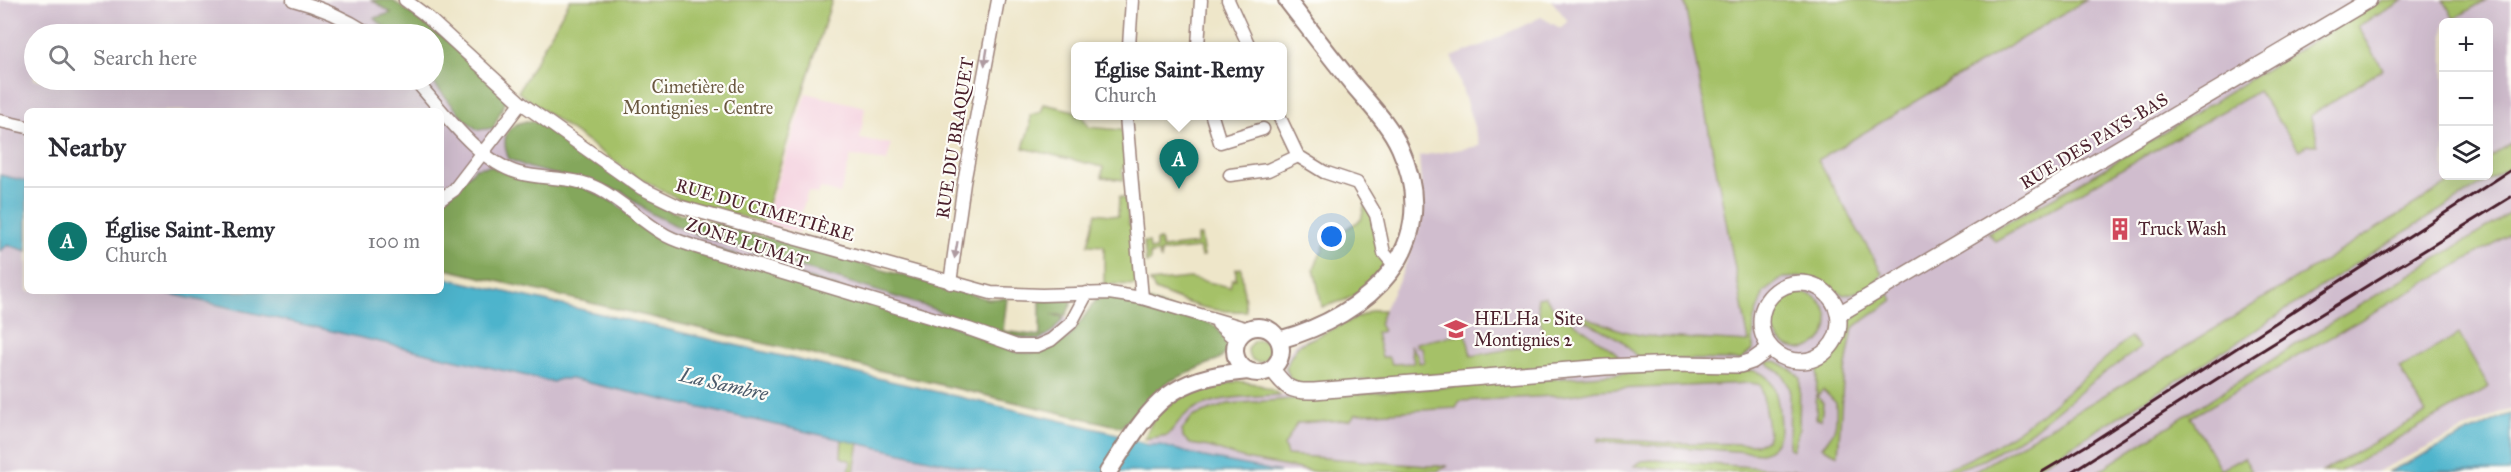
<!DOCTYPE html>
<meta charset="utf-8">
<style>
body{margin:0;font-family:"IM FELL Great Primer",serif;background:#f7f7f7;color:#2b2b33}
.controls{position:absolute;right:18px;top:18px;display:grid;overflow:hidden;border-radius:9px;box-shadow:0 6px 24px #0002}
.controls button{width:54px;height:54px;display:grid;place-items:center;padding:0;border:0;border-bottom:2px solid #e1e1e2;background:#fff;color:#2b2b33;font:30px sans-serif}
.you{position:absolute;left:1332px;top:237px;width:21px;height:21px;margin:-15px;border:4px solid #fff;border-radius:50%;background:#1a73e8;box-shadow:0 0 0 9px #1a73e833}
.badge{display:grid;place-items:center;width:39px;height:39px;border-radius:50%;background:#0f766e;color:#fff;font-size:20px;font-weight:700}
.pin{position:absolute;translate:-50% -50px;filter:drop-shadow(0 2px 3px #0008)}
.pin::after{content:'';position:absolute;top:32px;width:21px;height:18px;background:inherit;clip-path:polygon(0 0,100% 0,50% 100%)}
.popup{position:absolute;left:1071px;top:42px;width:216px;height:78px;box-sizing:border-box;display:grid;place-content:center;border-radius:9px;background:#fff;filter:drop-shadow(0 2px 4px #0005);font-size:20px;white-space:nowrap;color:#7c7c81}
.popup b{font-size:22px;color:#2b2b33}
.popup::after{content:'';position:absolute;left:50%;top:100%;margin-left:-12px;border:12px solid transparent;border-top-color:#fff}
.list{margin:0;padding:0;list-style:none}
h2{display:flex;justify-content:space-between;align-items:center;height:78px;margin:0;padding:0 24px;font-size:26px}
h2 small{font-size:20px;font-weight:400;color:#7c7c81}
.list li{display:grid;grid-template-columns:39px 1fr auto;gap:18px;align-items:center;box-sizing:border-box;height:108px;padding:0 24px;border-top:2px solid #e1e1e2}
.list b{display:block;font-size:22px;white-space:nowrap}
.list p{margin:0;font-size:20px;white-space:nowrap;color:#7c7c81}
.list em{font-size:20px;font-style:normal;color:#7c7c81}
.icon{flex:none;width:33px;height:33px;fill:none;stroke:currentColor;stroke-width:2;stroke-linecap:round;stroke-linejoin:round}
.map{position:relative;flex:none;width:2511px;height:472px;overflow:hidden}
.search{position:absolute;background:#fff;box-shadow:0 6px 24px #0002;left:24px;top:24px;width:420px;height:66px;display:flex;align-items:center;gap:15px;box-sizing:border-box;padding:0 21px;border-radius:33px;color:#7c7c81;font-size:22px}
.panel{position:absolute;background:#fff;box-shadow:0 6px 24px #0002;left:24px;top:108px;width:420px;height:186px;border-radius:9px}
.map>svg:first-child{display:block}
.built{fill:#f4cfde}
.industrial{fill:#d0bdce;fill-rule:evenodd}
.green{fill:#a5c168;stroke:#78704a;stroke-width:1.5}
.forest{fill:#84a75c;stroke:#676344;stroke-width:1.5}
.water{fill:#4eb4cc;stroke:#4c6a7c;stroke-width:1.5}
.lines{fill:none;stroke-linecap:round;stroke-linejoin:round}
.minor-casing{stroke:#9c827a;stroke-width:15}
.tertiary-casing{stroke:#9c827a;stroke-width:18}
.secondary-casing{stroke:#9c827a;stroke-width:20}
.minor{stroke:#fff;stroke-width:12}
.tertiary{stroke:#fff;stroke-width:15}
.secondary{stroke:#fff;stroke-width:16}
.rail{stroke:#4a1f2b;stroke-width:3}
.oneway{fill:#ae9aa0}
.labels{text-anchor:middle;stroke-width:4.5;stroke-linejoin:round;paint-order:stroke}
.park-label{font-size:18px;fill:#6a5840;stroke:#fdfcf7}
.street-label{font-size:18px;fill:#4a1f2b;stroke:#fdfcf7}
.poi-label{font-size:18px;fill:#4a1f2b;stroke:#fdfcf7;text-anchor:start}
.water-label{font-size:20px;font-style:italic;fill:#4c5b6b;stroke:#fdfcf7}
</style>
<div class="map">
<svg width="2511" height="472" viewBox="0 0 2511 472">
<rect width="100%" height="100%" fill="#fdfcf7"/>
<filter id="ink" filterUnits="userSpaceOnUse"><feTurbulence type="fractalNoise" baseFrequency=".0167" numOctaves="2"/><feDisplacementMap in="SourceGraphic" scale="12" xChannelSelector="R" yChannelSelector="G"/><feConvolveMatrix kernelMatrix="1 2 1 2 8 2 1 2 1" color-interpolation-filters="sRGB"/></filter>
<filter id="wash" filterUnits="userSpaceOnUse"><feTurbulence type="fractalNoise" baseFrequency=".008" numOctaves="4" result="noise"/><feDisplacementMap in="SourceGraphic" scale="24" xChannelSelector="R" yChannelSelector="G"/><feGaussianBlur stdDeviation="1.35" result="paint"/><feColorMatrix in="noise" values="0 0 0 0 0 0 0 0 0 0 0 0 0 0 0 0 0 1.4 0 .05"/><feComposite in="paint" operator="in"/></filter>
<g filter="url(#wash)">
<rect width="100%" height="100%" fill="#eee6c9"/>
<!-- built -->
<path class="built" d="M 806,93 L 865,107 L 860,139 L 891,144 L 887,161 L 851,156 L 840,194 L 821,188 L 817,194 L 808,192 L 799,220 L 802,222 L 799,233 L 764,223 Z"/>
<!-- industrial -->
<g class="industrial">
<path d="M 0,0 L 372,0 L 392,13 L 415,34 L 34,34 L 34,80 L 434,80 L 515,143 L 534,131 L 689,232 L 966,316 L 1005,320 L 1003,331 L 1040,335 L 1040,314 L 1064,317 L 1082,332 L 1060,404 L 441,268 L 441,111 L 27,111 L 27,182 L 0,175 Z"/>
<path d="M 1551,0 L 2511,0 L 2511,410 L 2499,413 L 2376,472 L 1280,472 L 1204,457 L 1160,445 L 1148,445 L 1147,442 L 1156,413 L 1189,392 L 1219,381 L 1246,381 L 1263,385 L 1284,396 L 1284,362 L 1295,343 L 1384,310 L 1401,276 L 1423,217 L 1419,156 L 1480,146 L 1452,57 L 1485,44 L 1541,17 L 1560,28 L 1568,21 ZM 2444,22 L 2488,22 L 2488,176 L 2444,176 Z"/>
<path d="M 8,245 L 27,251 L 27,291 L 158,291 L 553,382 L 560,379 L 571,379 L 987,472 L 0,472 L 0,251 Z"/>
</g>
<!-- green -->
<g class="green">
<path d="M 570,0 L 832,0 L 762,222 L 681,200 L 635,176 L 518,92 Z"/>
<path d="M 1684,0 L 2086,0 L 1818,160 L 1882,273 L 1873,288 L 1844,295 L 1808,277 L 1783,278 L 1764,292 L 1754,319 L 1753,349 L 1741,360 L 1639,359 L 1621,340 L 1578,317 L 1578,314 L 1623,331 L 1644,336 L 1749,342 Z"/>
<path d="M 2383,0 L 2404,0 L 2358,26 L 2383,69 L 2310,116 L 2317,134 L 2317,145 L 2307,145 L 2299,150 L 2258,91 L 1995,241 L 1988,232 C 2125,164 2249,75 2383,0 Z"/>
<path d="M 2444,0 L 2486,0 L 2454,19 Z"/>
<path d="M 1044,104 L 1075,111 L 1076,116 L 1082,116 L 1089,127 L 1122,130 L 1130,168 L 1122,168 L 1124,180 L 1102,177 L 1103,167 L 1023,148 L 1030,126 L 1030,115 L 1041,112 Z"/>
<path d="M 2511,143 L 2511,166 L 2387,243 L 2233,345 L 2052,458 L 2028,472 L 1973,472 L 2161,362 L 2461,176 L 2488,176 L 2489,158 Z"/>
<path d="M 1119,197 L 1126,199 L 1129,225 L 1137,225 L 1138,285 L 1104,284 L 1104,246 L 1088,245 L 1096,213 L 1118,216 Z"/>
<path d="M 1365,203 L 1373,209 L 1384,266 L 1372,286 L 1345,300 L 1322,307 L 1314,268 L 1327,240 L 1361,220 Z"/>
<path d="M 2511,213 L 2511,234 L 2191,417 L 2221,470 L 2244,457 L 2252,472 L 2097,472 L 2303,340 Z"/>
<path d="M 1197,236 L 1201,236 L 1204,256 L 1201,256 L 1199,248 L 1161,252 L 1161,260 L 1158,253 L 1150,254 L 1150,262 L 1146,263 L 1144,242 L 1149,242 L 1150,250 L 1156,249 L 1156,241 L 1160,240 L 1162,248 L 1197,244 Z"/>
<path d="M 1241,268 L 1246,311 C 1210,313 1188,304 1155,290 L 1150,282 L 1190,278 L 1230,287 L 1232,279 L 1236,279 L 1236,269 Z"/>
<circle cx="1800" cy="321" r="28"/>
<path d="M 1888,293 L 1893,300 L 1853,328 L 1843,382 L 1838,455 L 1822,447 C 1837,431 1837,424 1836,403 L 1823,390 L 1817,396 L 1823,403 L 1821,420 L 1816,419 L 1817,366 L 1840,345 L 1845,326 L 1867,305 Z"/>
<path d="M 1545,297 L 1554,308 L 1615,352 L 1618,355 L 1615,362 L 1297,385 L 1290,378 L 1286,368 L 1290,358 L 1298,345 L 1373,310 L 1384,310 L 1379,324 L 1383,331 L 1376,333 L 1382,357 L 1388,357 L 1392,364 L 1414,363 L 1410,345 L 1418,356 L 1419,363 L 1424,362 L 1422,347 L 1417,347 L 1416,343 L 1466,333 L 1471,356 L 1544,343 L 1537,298 Z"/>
<path d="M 2459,334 L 2489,387 L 2339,472 L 2322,472 L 2426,413 L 2400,368 Z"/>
<path d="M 2130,337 L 2140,348 L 2088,385 L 2032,431 L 1983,460 L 1948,472 L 1926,472 C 1998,463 2076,383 2130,337 Z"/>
<circle cx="1259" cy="351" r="11"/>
<path d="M 1776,361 L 1794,371 L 1800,378 L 1799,430 L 1793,450 L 1789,448 L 1790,388 L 1782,374 L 1766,362 Z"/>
<path d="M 1667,370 C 1687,371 1708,374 1728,374 C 1736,374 1747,369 1755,371 C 1778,376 1779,407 1780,426 C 1780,439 1774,450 1761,453 L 1598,441 L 1598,438 L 1669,443 L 1758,444 L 1767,440 L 1769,434 L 1761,385 L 1751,383 L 1596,390 L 1571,395 L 1460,401 L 1456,408 L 1356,414 L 1350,420 L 1297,423 L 1284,446 L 1287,455 L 1427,466 L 1448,466 L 1437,471 L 1316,472 L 1245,459 L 1209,447 L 1190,444 L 1183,437 L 1182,430 L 1192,417 L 1228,404 Z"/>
<path d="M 1238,381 C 1254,383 1267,386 1280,395 C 1252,396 1205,396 1183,417 C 1178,422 1173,429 1168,435 L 1144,439 L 1156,413 L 1188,394 Z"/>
<path d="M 842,438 L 859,442 L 854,472 L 849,472 L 851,461 L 841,457 Z"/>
<path d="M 1654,460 L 1820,472 L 1699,472 L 1634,466 L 1642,461 Z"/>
</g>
<!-- forest -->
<g class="forest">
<path d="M 372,0 L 392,0 L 471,57 L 506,100 L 493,128 L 478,130 L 464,119 L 431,80 L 434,80 L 434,34 L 393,34 L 374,18 L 391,13 Z"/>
<path d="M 526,121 L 538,122 L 670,211 L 988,299 L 1007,298 L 1003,331 L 1040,336 L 1040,300 L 1071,300 L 1071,305 L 1066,315 L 1052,315 L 1064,317 L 1054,330 L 1039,340 L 999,334 L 925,306 L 689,232 L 650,213 L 623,192 L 530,168 L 509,159 C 501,140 504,126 526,121 Z"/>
<path d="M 491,166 L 585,188 L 613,202 L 646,226 L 938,320 L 1017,352 L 1032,353 L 1068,339 L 1096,300 L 1105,297 L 1148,300 L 1216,326 L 1226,342 L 1227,352 L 1221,358 L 1166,383 L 1121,427 L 441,268 L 441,202 L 476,168 Z"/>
</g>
<!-- water -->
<g class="water">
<path d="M 0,175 L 27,181 L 27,251 L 8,245 L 0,251 Z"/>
<path d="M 441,277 L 1080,425 L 1117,434 L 1148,445 L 1160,445 L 1204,457 L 1280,472 L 987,472 L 571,379 L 560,379 L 553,382 L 158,291 L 441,291 Z"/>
<path d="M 2511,414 L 2511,471 L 2388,472 L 2502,417 Z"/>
</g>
</g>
<g filter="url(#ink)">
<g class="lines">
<!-- minor casing -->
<g class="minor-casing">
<g id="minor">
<path d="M 293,0 C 321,7 345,18 370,34"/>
<path d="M 405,0 L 424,14 L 521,103 L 641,188 L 678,206 L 991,293 L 1042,295 L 1109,293 L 1142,298 L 1248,329"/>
<path d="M 1228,0 L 1249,46"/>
<path d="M 1129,46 L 1132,0"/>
<path d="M 1198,46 L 1201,0"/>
<path d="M 415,80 C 442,110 478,162 519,173 C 545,180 574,176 599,189 C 622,201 640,220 662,233 C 672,240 685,243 696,247 L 969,329 L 1017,346 L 1037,346 L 1051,340 L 1071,323 L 1087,293"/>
<path d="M 1126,116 L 1142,298"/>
<path d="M 1212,116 L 1220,142 L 1263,129"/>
<path d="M 1279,116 L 1298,156 L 1324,172 L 1357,183 L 1376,215 L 1384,253 L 1395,266"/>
<path d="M 0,121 L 27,127"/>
<path d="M 1230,175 L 1268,170 L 1298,156"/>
<path d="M 441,199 L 454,190 L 521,103"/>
<path d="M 950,283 L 964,183 L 998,0"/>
<path d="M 1218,324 L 1237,341"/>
</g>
</g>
<!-- tertiary casing -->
<g class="tertiary-casing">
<g id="tertiary">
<circle cx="1800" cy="322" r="39"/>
<path d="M 1839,314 L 2369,0"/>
<path d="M 1272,369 C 1286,388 1290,392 1314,391 L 1605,367 L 1676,364 L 1740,365 L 1752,361 L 1770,348"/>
</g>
</g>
<!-- secondary casing -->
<g class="secondary-casing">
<g id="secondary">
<circle cx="1258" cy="350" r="23"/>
<path d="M 1279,340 C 1369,315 1445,248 1400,148 C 1389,123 1368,103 1351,82 C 1329,55 1308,27 1287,0"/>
<path d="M 1108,472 C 1151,407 1164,378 1248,371"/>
</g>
</g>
<!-- minor -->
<use href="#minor" class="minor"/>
<!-- tertiary -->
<use href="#tertiary" class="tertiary"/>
<!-- secondary -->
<use href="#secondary" class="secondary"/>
<!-- rail -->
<g class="rail">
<path d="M 2042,472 L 2089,444 L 2511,170"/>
<path d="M 2071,472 L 2234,368 L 2511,197"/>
</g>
</g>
<!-- one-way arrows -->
<defs><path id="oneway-solid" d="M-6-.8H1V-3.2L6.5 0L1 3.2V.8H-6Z" transform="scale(1.5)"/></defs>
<g class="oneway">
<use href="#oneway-solid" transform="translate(986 57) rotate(99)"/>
<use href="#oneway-solid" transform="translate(956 250) rotate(100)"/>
</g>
</g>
<!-- icons -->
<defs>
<g id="building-bare" transform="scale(1.8)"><path d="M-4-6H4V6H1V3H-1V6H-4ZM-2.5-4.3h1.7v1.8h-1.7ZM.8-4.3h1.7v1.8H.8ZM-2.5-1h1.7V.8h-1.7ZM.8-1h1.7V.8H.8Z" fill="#d1495b" stroke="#fdfcf7" stroke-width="2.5" paint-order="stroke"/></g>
<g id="university-bare" transform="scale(1.8)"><path d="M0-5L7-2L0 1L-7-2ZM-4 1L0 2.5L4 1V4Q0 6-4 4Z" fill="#d1495b" stroke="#fdfcf7" stroke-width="2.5" paint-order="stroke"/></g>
</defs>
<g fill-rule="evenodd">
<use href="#building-bare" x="2120" y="229"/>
<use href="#university-bare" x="1456" y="329"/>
</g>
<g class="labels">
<!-- park labels -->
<g class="park-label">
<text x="698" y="93">Cimetière de<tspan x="698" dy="21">Montignies - Centre</tspan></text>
</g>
<!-- street labels -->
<g class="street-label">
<text transform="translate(955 138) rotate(-81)" y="6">RUE DU BRAQUET</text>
<text transform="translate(2094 141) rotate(-31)" y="6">RUE DES PAYS-BAS</text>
<text transform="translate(765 210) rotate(16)" y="6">RUE DU CIMETIÈRE</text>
<text transform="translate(747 243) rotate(18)" y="6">ZONE LUMAT</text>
</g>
<!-- poi labels -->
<g class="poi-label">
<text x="2138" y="235">Truck Wash</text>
<text x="1474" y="325">HELHa - Site<tspan x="1474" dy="21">Montignies 2</tspan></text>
</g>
<!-- water labels -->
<g class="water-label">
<text transform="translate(724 384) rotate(13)" y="7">La Sambre</text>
</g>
</g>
</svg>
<div class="controls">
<button>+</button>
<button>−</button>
<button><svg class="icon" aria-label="layers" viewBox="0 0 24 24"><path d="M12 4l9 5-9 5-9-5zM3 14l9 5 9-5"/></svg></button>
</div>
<div class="you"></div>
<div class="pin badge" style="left:1179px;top:189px">A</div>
<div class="popup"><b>Église Saint-Remy</b>Church</div>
<div class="search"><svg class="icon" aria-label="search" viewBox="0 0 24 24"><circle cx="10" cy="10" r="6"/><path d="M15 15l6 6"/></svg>Search here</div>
<section class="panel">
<h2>Nearby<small></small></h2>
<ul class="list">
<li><span class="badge">A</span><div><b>Église Saint-Remy</b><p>Church</p></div><em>100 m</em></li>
</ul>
</section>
</div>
